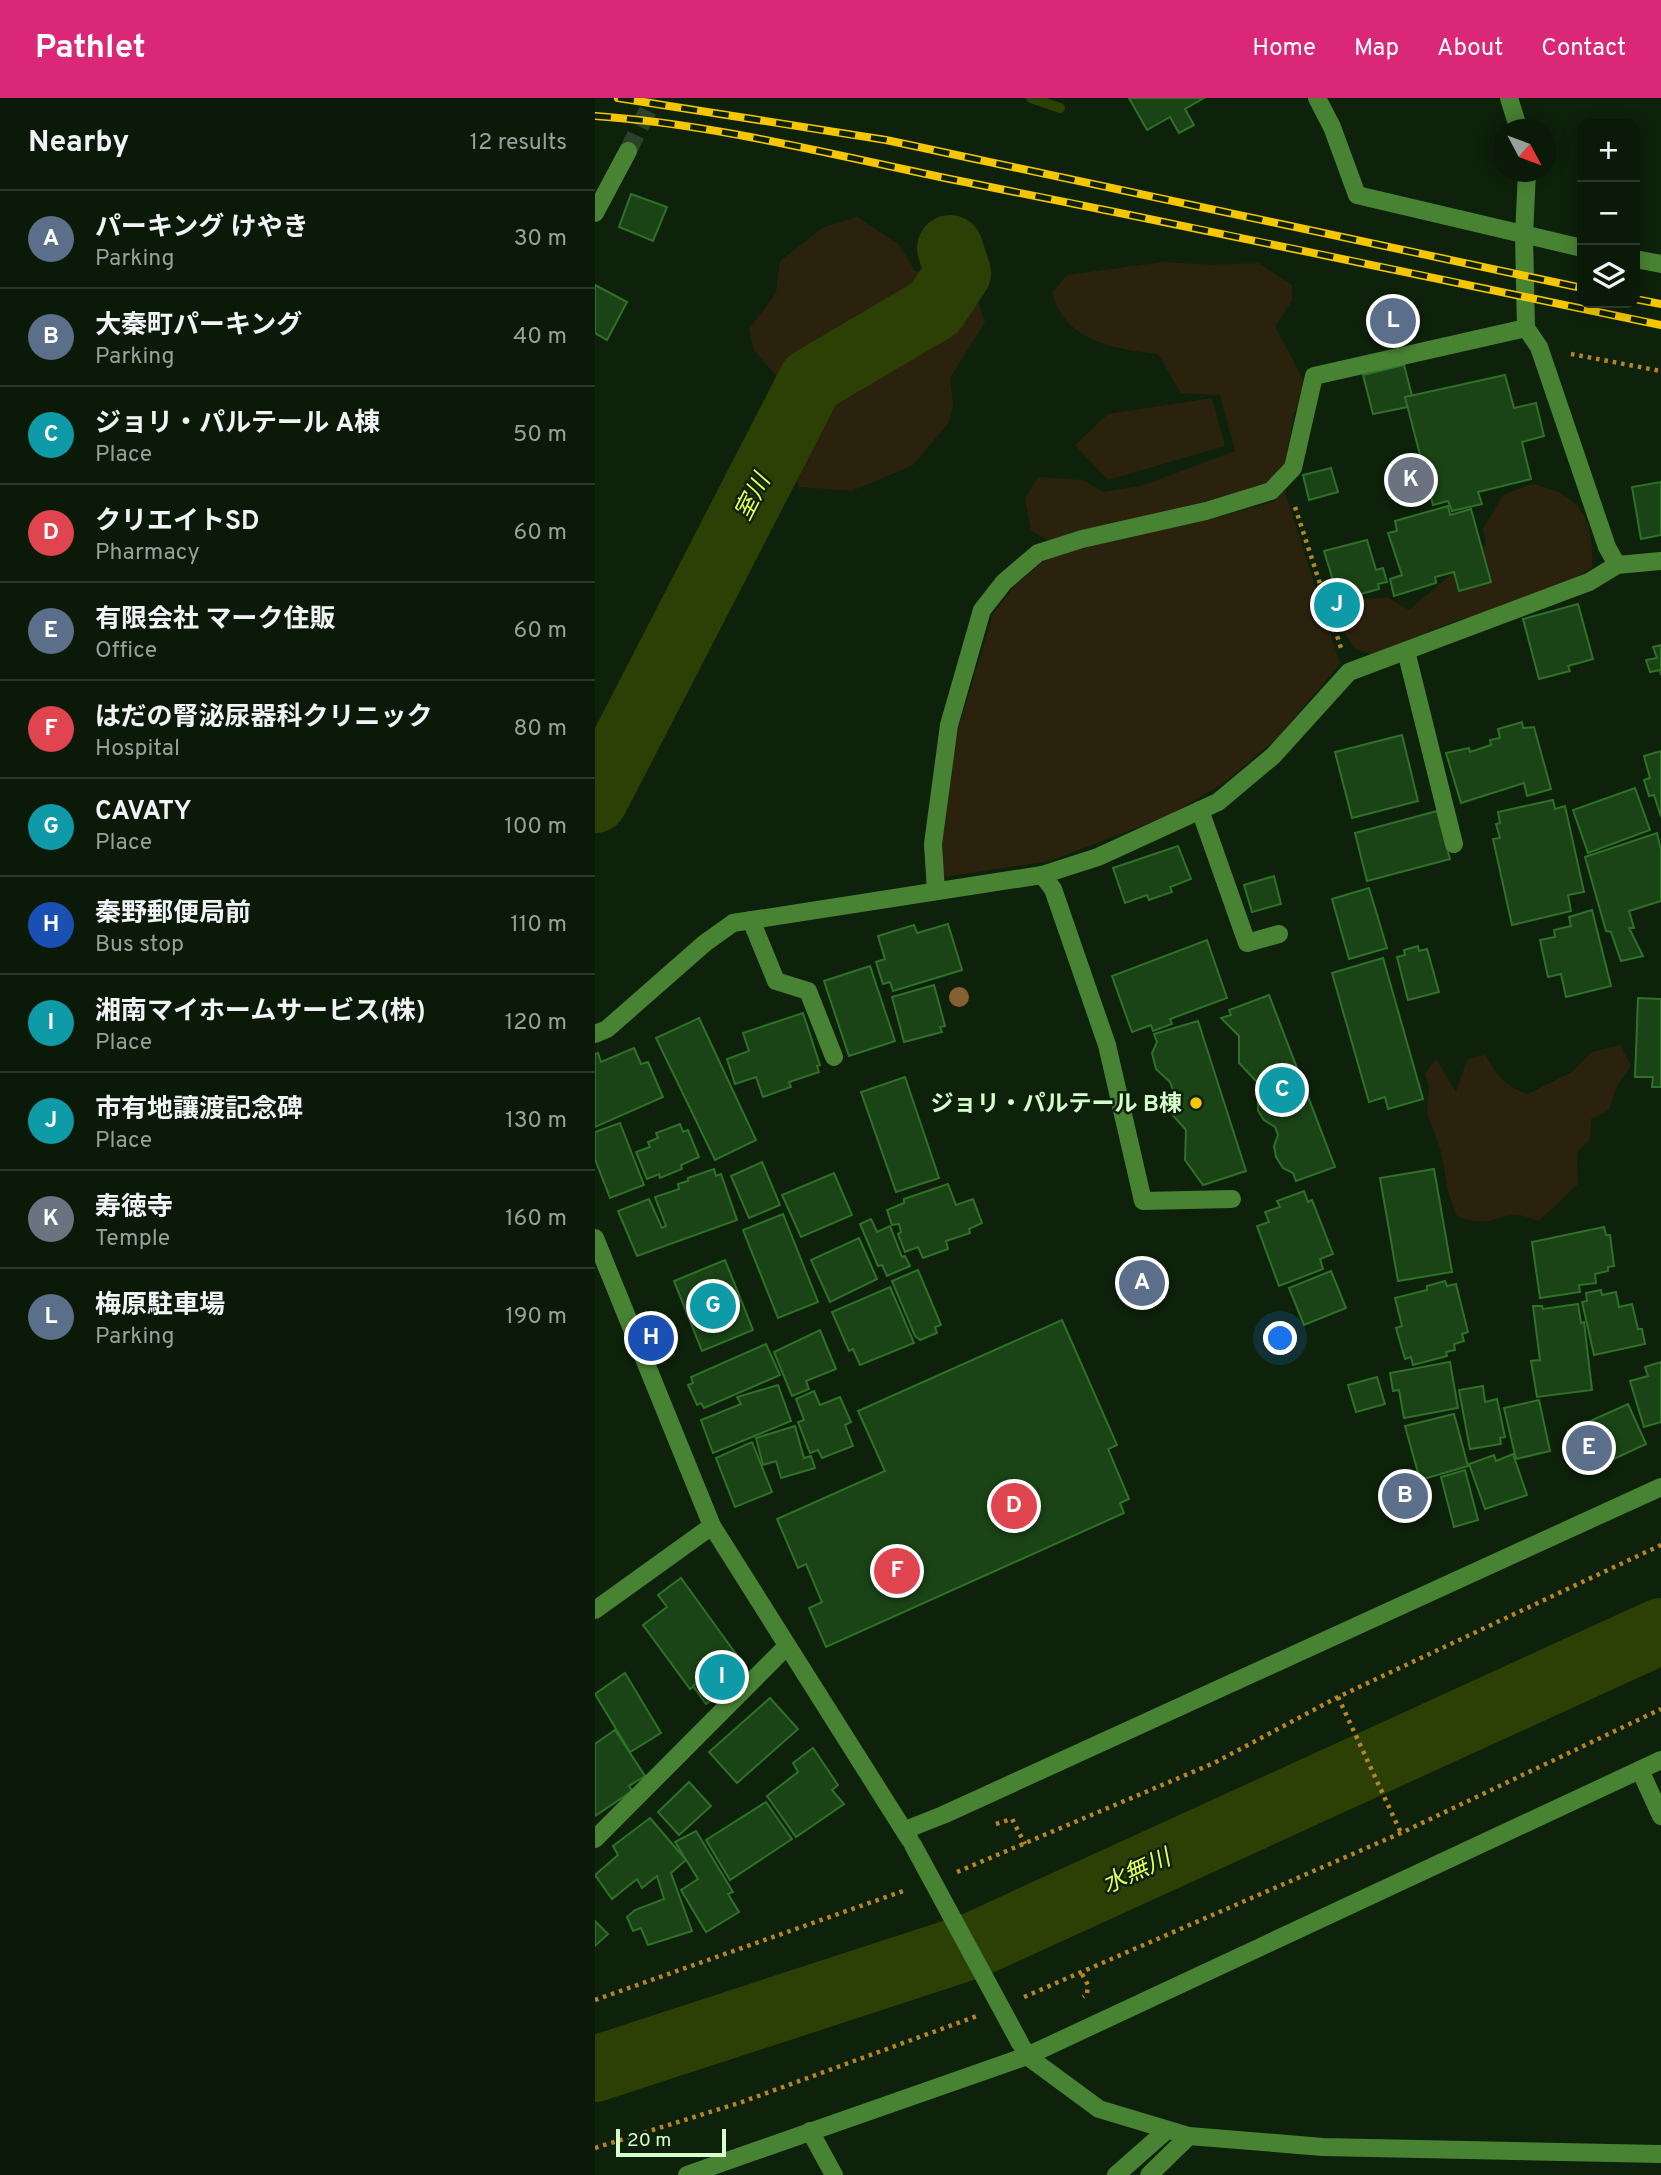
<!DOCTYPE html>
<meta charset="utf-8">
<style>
body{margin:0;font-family:Overpass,"Noto Sans JP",sans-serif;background:#132212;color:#f1f3f6}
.controls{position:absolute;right:21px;top:21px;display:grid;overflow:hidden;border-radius:14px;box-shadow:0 4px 18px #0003}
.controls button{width:63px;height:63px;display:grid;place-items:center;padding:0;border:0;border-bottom:2px solid #2a3829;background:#0a1908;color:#f1f3f6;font:35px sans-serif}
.compass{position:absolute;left:898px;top:21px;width:63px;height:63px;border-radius:50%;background:#0a1908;box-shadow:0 4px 18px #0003;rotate:131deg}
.scale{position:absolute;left:21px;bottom:18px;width:110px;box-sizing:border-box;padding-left:7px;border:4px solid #d5ffcb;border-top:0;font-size:19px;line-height:24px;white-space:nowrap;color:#d5ffcb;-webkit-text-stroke:5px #0e210b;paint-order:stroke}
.you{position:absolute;left:686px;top:1241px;width:24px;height:24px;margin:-18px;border:5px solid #fff;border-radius:50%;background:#1a73e8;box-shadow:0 0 0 10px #1a73e833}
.badge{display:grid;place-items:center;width:46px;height:46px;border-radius:50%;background:#db2777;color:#fff;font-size:23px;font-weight:700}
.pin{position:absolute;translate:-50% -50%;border:4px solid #fff;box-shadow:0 2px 7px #0006}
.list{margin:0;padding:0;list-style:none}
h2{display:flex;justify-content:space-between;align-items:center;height:91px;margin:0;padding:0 28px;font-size:30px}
h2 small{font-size:23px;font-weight:400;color:#99a09c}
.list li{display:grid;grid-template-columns:46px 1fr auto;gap:21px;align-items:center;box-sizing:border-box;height:98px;padding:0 28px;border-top:2px solid #2a3829}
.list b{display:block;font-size:26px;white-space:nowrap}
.list p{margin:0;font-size:23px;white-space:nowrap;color:#99a09c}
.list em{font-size:23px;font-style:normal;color:#99a09c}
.icon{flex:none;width:38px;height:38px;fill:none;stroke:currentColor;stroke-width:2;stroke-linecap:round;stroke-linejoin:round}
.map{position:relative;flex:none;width:1066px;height:2077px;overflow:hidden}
header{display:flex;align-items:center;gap:42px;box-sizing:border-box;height:98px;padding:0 35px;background:#db2777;color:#fff}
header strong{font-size:33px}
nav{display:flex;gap:38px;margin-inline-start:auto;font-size:24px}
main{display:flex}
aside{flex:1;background:#0a1908}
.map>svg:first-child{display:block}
.green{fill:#2b220e}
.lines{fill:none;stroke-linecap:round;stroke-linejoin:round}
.stream{stroke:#2c4006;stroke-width:10}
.river{stroke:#2c4006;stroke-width:66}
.building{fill:#1a4316;stroke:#2e7127;stroke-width:2}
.minor-tunnel{stroke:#2c4228;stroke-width:18;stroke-dasharray:18 9;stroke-linecap:butt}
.path{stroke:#b98525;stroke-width:4.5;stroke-dasharray:3.5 5;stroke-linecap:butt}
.minor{stroke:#488333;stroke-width:18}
.rail-casing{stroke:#f6c700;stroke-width:8}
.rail{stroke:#0e210b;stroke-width:5;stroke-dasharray:16;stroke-linecap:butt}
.minor-bridge{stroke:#488333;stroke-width:18}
.tree{fill:#856131}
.poi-dot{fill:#f6c700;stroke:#0e210b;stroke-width:2.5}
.labels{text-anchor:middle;stroke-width:5;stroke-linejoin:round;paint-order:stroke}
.poi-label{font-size:23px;font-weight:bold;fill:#d5ffcb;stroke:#0e210b;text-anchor:end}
.water-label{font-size:24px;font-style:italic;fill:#e3ff59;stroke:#0e210b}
</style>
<header>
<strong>Pathlet</strong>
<nav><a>Home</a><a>Map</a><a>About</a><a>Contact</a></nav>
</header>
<main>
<aside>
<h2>Nearby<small>12 results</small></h2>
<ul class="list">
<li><span class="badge" style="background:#5c6f8a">A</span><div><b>パーキング けやき</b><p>Parking</p></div><em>30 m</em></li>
<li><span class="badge" style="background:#5c6f8a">B</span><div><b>大秦町パーキング</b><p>Parking</p></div><em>40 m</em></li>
<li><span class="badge" style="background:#0f9aa8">C</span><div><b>ジョリ・パルテール A棟</b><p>Place</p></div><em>50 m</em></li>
<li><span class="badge" style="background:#e0444e">D</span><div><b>クリエイトSD</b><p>Pharmacy</p></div><em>60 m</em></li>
<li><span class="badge" style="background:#5c6f8a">E</span><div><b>有限会社 マーク住販</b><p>Office</p></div><em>60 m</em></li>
<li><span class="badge" style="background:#e0444e">F</span><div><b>はだの腎泌尿器科クリニック</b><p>Hospital</p></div><em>80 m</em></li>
<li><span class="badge" style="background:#0f9aa8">G</span><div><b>CAVATY</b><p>Place</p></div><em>100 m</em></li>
<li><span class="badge" style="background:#1a4fb4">H</span><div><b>秦野郵便局前</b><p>Bus stop</p></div><em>110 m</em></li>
<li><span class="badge" style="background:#0f9aa8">I</span><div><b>湘南マイホームサービス(株)</b><p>Place</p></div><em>120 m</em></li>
<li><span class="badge" style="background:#0f9aa8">J</span><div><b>市有地讓渡記念碑</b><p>Place</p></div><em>130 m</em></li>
<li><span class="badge" style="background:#6b7280">K</span><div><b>寿徳寺</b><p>Temple</p></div><em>160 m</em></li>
<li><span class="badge" style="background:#5c6f8a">L</span><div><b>梅原駐車場</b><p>Parking</p></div><em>190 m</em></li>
</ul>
</aside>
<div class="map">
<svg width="1066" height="2077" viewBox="0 0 1066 2077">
<rect width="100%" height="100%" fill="#0e210b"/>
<!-- green -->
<g class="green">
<path d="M 262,119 L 304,147 L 320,173 L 349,179 L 380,196 L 390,224 L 355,280 L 358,307 L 354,324 L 318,367 L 257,393 L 205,389 L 183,358 L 205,306 L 159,252 L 154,231 L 181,195 L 185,163 L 229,129 Z"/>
<path d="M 569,164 L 616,167 L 663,165 L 697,187 L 697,203 L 680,228 L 711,287 L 699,317 L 690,367 L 672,387 L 456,444 L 436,432 L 430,400 L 443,379 L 488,382 L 508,394 L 549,387 L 640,353 L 625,297 L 586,295 L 563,256 C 519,251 470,243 457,195 L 472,177 Z"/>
<path d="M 617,300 L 630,348 L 513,382 L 480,347 L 513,316 Z"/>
<path d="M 937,386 C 986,396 999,421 997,469 L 976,483 L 913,510 L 863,522 L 777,557 L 759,550 L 742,522 L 748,510 L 764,502 L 792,499 L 814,512 L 891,447 L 888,431 L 908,397 Z"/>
<path d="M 689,391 L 745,566 L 680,642 L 630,684 L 575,717 L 455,763 L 348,779 L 347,746 L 361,638 L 398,516 L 421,486 L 453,460 L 521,440 L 600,425 L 679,404 Z"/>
<path d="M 1025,947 L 1036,968 L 1022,988 L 1014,1012 L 996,1021 L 995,1041 L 982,1054 L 983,1086 L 944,1123 C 938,1121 929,1117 922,1117 C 895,1118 895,1131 862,1118 L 853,1093 L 846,1053 L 832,1014 L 834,988 L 830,976 L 841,961 L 861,994 L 872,962 L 890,956 C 901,976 910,989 933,996 L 977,974 L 997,954 Z"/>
</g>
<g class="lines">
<!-- stream -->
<path class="stream" d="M 436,0 L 465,10"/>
<!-- river -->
<g class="river">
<path d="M 0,702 L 216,283 L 340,210 L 363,175 L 355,150"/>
<path d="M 0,1971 L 377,1848 L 1066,1533"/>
</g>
</g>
<!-- building -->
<g class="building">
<path d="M 534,0 L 609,0 L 590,11 L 599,27 L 584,35 L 575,19 L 552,32 Z"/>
<path d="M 36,96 L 72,109 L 58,143 L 24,129 Z"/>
<path d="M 0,187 L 32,204 L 12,242 L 0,235 Z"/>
<path d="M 809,267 L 817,298 L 810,299 L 813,309 L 778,316 L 768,277 Z"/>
<path d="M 910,277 L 919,310 L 941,305 L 949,338 L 927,344 L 936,381 L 883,394 L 887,406 L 857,413 L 853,403 L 838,407 L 810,299 Z"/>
<path d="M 736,370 L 743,394 L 714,402 L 708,377 Z"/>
<path d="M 1066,384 L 1066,437 L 1046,441 L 1037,389 Z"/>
<path d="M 853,408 L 855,417 L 876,411 L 896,484 L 864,493 L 859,474 L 840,479 L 841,485 L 799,498 L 795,481 L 807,477 L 793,435 L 802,433 L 800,423 Z"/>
<path d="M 772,442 L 781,472 L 788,470 L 792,484 L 783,486 L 784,491 L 744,502 L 729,453 Z"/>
<path d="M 983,506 L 998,561 L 973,568 L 975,573 L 944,581 L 928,521 Z"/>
<path d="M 1066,547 L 1066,577 L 1065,572 L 1055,574 L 1051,562 L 1062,560 L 1058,549 Z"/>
<path d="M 927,624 L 928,630 L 939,629 L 956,691 L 932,698 L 929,685 L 866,705 L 851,655 L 874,650 L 875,654 L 896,647 L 895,642 L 905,640 L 903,631 Z"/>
<path d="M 807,637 L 823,703 L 757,720 L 740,654 Z"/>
<path d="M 1066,653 L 1066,719 L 1059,697 L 1054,698 L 1049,682 L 1055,680 L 1049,658 Z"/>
<path d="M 1040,690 L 1055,732 L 993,755 L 978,712 Z"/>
<path d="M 958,702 L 960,711 L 970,708 L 989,794 L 973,797 L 976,813 L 917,827 L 898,741 L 905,740 L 901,726 L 905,725 L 903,714 Z"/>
<path d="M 842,713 L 855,761 L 772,783 L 760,735 Z"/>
<path d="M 1062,735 L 1066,752 L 1066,803 L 1034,813 L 1039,830 L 1034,830 L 1048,858 L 1026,863 L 1016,834 L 1011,833 L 990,759 Z"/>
<path d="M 583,748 L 596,781 L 575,789 L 577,794 L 554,802 L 552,797 L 530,805 L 518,770 Z"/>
<path d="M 679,778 L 686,806 L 657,814 L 649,787 Z"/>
<path d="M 774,790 L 792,850 L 754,861 L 737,801 Z"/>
<path d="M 997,812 L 1016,888 L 971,899 L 966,876 L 953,879 L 945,842 L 960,839 L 959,832 L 976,828 L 974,819 Z"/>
<path d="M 353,826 L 367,872 L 298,893 L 295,884 L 288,886 L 281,864 L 290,861 L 283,838 L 319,827 L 322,835 Z"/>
<path d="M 612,842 L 632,900 L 575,921 L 577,926 L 558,933 L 556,927 L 537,934 L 517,878 Z"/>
<path d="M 823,848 L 824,853 L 832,851 L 844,894 L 813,902 L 802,859 L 810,857 L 809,852 Z"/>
<path d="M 788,860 L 828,1001 L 793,1011 L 790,999 L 774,1004 L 737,875 Z"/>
<path d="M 275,868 L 300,943 L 254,958 L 229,883 Z"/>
<path d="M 339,887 L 350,928 L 345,929 L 347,934 L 309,944 L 297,899 Z"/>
<path d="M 674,897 L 740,1069 L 701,1083 L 698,1075 L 688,1070 L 681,1059 L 679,1048 L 683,1037 L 680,1029 L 669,1022 L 663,1013 L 663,985 L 644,965 L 644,938 L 626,920 L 636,917 L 634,912 Z"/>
<path d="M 1043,900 L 1066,901 L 1066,989 L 1057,989 L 1058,979 L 1040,979 Z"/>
<path d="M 208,915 L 225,967 L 222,968 L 224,974 L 194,984 L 196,989 L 168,999 L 161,979 L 140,986 L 132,961 L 154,953 L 148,935 Z"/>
<path d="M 104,920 L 161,1042 L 120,1062 L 61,940 Z"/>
<path d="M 603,923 L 651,1073 L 608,1087 L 590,1062 L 591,1032 L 575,1014 L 573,1002 L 578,992 L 575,984 L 561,971 L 557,955 L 562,944 L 559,936 Z"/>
<path d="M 39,950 L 46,966 L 53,964 L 68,999 L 0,1029 L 0,956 L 3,955 L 6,964 Z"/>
<path d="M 310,979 L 344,1080 L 301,1094 L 266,994 Z"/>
<path d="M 25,1025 L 49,1087 L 15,1100 L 0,1061 L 0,1034 Z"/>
<path d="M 85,1026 L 88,1034 L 93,1032 L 104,1059 L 86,1067 L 87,1071 L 65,1080 L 64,1076 L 52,1081 L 41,1054 L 55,1049 L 53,1044 L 63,1040 L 61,1035 Z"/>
<path d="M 167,1064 L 185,1107 L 154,1120 L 136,1078 Z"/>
<path d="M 119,1071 L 121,1078 L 126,1076 L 142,1122 L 42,1158 L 23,1113 L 54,1101 L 67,1130 L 71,1128 L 60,1099 L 84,1091 L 83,1086 L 93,1083 L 93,1080 Z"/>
<path d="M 839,1071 L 857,1174 L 803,1183 L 785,1080 Z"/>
<path d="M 239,1075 L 257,1117 L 206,1139 L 187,1097 Z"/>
<path d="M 353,1086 L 361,1107 L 378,1101 L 387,1125 L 374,1131 L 375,1135 L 351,1143 L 353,1151 L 328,1160 L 323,1149 L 310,1154 L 303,1136 L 306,1134 L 304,1126 L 297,1127 L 292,1112 L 309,1105 L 309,1101 Z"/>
<path d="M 709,1093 L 713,1104 L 717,1102 L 738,1156 L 725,1161 L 728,1171 L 684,1188 L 662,1128 L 674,1124 L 670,1114 L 685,1109 L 682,1103 Z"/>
<path d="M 188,1116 L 223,1204 L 183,1220 L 148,1132 Z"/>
<path d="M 276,1121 L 282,1134 L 295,1128 L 307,1159 L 310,1158 L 315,1168 L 292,1178 L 287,1167 L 283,1168 L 265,1126 Z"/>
<path d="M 1009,1129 L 1011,1137 L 1015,1137 L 1019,1168 L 1013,1169 L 1013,1173 L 1000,1176 L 1001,1185 L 984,1187 L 985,1194 L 945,1200 L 937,1144 Z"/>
<path d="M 264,1140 L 282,1181 L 235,1204 L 216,1162 Z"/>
<path d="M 130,1162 L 158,1232 L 107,1253 L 79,1183 Z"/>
<path d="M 323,1172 L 346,1227 L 340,1229 L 342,1235 L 325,1242 L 320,1238 L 297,1183 Z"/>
<path d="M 736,1173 L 751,1210 L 709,1227 L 694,1190 Z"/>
<path d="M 850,1183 L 852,1188 L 861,1186 L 873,1234 L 867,1236 L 869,1243 L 859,1246 L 860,1252 L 851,1254 L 852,1258 L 818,1267 L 816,1259 L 810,1261 L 801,1230 L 807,1228 L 800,1200 L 832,1192 L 832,1188 Z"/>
<path d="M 295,1189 L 319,1245 L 265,1267 L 258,1251 L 254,1253 L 237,1214 Z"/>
<path d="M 1006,1192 L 1007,1197 L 1021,1194 L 1024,1209 L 1037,1206 L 1043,1231 L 1047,1231 L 1050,1246 L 999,1257 L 987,1204 L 992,1203 L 991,1195 Z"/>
<path d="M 983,1206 L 986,1225 L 989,1224 L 997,1292 L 942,1299 L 936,1263 L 945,1262 L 938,1208 L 947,1208 L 948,1211 Z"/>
<path d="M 467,1222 L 522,1347 L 513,1351 L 534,1401 L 525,1405 L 529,1415 L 231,1549 L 214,1510 L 227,1504 L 211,1466 L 203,1470 L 182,1421 L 290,1373 L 263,1313 Z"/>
<path d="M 225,1232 L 241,1271 L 211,1283 L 214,1291 L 197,1298 L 179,1254 Z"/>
<path d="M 171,1246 L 185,1277 L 109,1310 L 106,1305 L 102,1307 L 93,1287 L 98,1285 L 96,1279 Z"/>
<path d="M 855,1264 L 863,1310 L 809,1320 L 804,1292 L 798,1293 L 795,1275 Z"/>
<path d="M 1066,1264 L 1066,1324 L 1049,1329 L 1035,1283 L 1053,1278 L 1050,1269 Z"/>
<path d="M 782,1279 L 790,1306 L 761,1314 L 753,1287 Z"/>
<path d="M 183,1287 L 196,1323 L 118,1355 L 106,1322 L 146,1306 L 142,1299 Z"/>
<path d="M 888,1288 L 890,1304 L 902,1301 L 910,1339 L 905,1340 L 906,1346 L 875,1351 L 864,1292 Z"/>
<path d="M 219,1293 L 225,1307 L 245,1299 L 256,1324 L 250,1327 L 258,1348 L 227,1360 L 223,1352 L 215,1355 L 203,1324 L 209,1322 L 201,1301 Z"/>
<path d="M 944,1302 L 955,1353 L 921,1361 L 909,1310 Z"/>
<path d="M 1033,1306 L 1051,1346 L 991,1374 L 973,1333 Z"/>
<path d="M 859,1316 L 873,1368 L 825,1382 L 810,1328 Z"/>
<path d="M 200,1328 L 209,1360 L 216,1358 L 220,1370 L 186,1380 L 181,1363 L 168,1367 L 161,1340 Z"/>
<path d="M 157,1344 L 177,1394 L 140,1409 L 121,1360 Z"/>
<path d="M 918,1356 L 932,1397 L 890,1411 L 874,1366 L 899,1357 L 901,1363 Z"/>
<path d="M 870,1372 L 883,1422 L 859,1429 L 846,1379 Z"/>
<path d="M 86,1480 L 141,1556 L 95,1591 L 48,1527 L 72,1509 L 63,1497 Z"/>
<path d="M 141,1556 L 151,1569 L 133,1590 L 111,1606 L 98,1588 Z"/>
<path d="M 30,1575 L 66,1635 L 35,1654 L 0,1596 Z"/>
<path d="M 175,1600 L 203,1631 L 142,1685 L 114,1654 Z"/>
<path d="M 20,1632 L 50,1678 L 34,1688 L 37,1693 L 0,1718 L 0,1646 Z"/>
<path d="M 218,1650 L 243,1687 L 237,1692 L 249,1706 L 201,1739 L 172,1698 L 203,1674 L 198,1665 Z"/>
<path d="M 94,1684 L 116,1708 L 84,1737 L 63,1714 Z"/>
<path d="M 171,1704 L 197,1741 L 135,1782 L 111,1742 Z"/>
<path d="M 55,1720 L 91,1762 L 76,1775 L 97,1833 L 53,1847 L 46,1830 L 38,1833 L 32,1819 L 40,1812 L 69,1801 L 62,1778 L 47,1790 L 42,1781 L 17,1801 L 0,1777 L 23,1757 L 18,1748 Z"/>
<path d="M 101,1733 L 138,1794 L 133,1796 L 144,1814 L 111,1834 L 86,1792 L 103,1781 L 80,1744 Z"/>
<path d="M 0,1823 L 13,1836 L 0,1848 Z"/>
</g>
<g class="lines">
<!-- minor-tunnel -->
<path class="minor-tunnel" d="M 33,53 L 59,0"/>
<!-- path -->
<g class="path">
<path d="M 976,256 L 1066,273"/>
<path d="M 700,409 L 746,550"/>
<path d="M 743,1599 L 806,1735"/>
<path d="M 401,1726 L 417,1721 L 430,1746"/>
<path d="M 362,1774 L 619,1665 L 743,1599 L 1066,1447"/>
<path d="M 487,1876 L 493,1887 L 492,1896 L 488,1899"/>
<path d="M 429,1899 L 806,1735 L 1066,1611"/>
<path d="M 0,1902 L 311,1792"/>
<path d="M 0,2050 L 147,2004 L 382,1918"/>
</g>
<!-- minor -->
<g class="minor">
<path d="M 722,0 L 737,29 L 762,97 L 987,150"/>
<path d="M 914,0 L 924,32"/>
<path d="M 932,74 L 929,137 L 931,230 L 944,249 L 1012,449 L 1022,467"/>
<path d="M 0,115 L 33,53"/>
<path d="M 1040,161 L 1066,166"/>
<path d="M 811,553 L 859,746"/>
<path d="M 605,712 L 652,845 L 684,836"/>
<path d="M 447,777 L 458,791 L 512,947 L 548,1103 L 637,1101"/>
<path d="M 341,793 L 338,746 L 354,627 L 387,512 L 409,484 L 443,455 L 487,441 L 611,413 L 676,393 L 698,370 L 719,278 L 931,230"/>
<path d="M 156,822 L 181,883 L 213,893 L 239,959"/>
<path d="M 0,936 L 12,931 L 110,845 L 138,825 L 447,777 L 503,759 L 623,704 L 678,658 L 754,574 L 994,484 L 1022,467 L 1066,463"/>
<path d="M 0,1140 L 117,1428 L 315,1742"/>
<path d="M 0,1512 L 117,1428"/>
<path d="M 1045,1672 L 1066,1718"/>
<path d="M 310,1732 L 348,1717 L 1066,1389"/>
<path d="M 0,1741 L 191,1549"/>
<path d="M 428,1950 L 432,1958 L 504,2011 L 594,2038 L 728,2049 L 1066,2056"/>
<path d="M 215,2033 L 239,2077"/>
<path d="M 92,2077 L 432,1958 L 1066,1662"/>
<path d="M 521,2077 L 572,2032"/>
<path d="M 554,2077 L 594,2038"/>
</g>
<!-- rail casing -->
<g class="rail-casing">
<g id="rail">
<path d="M 23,0 L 291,42 L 987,190"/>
<path d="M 0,18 C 121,26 246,59 365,83 C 599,129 832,179 1066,227"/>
<path d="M 1040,201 L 1066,206"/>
</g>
</g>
<!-- rail -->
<use href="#rail" class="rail"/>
<!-- minor-bridge -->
<path class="minor-bridge" d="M 318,1747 L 425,1945"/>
</g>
<!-- trees -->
<circle class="tree" cx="364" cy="899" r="10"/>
<!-- markers -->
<circle class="poi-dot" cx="601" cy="1005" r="7"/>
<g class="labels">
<!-- poi labels -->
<g class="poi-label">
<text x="587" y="1013">ジョリ・パルテール B棟</text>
</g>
<!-- water labels -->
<g class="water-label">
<text transform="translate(157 399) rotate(-63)" y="8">室川</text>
<text transform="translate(541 1773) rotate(-25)" y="8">水無川</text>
</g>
</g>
</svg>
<div class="controls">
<button>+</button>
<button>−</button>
<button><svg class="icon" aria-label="layers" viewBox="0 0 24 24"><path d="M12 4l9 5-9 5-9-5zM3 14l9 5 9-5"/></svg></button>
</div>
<svg class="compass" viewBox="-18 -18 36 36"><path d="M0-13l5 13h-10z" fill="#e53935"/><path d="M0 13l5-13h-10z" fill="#99a09c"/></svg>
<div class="scale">20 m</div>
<div class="you"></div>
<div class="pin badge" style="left:547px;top:1185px;background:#5c6f8a">A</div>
<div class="pin badge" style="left:810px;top:1398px;background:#5c6f8a">B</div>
<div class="pin badge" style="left:687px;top:992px;background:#0f9aa8">C</div>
<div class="pin badge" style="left:419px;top:1408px;background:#e0444e">D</div>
<div class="pin badge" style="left:994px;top:1350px;background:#5c6f8a">E</div>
<div class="pin badge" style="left:302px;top:1473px;background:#e0444e">F</div>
<div class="pin badge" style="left:118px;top:1208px;background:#0f9aa8">G</div>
<div class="pin badge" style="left:56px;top:1240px;background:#1a4fb4">H</div>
<div class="pin badge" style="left:127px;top:1579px;background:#0f9aa8">I</div>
<div class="pin badge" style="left:742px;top:507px;background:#0f9aa8">J</div>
<div class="pin badge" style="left:816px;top:382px;background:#6b7280">K</div>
<div class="pin badge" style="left:798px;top:223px;background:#5c6f8a">L</div>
</div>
</main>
